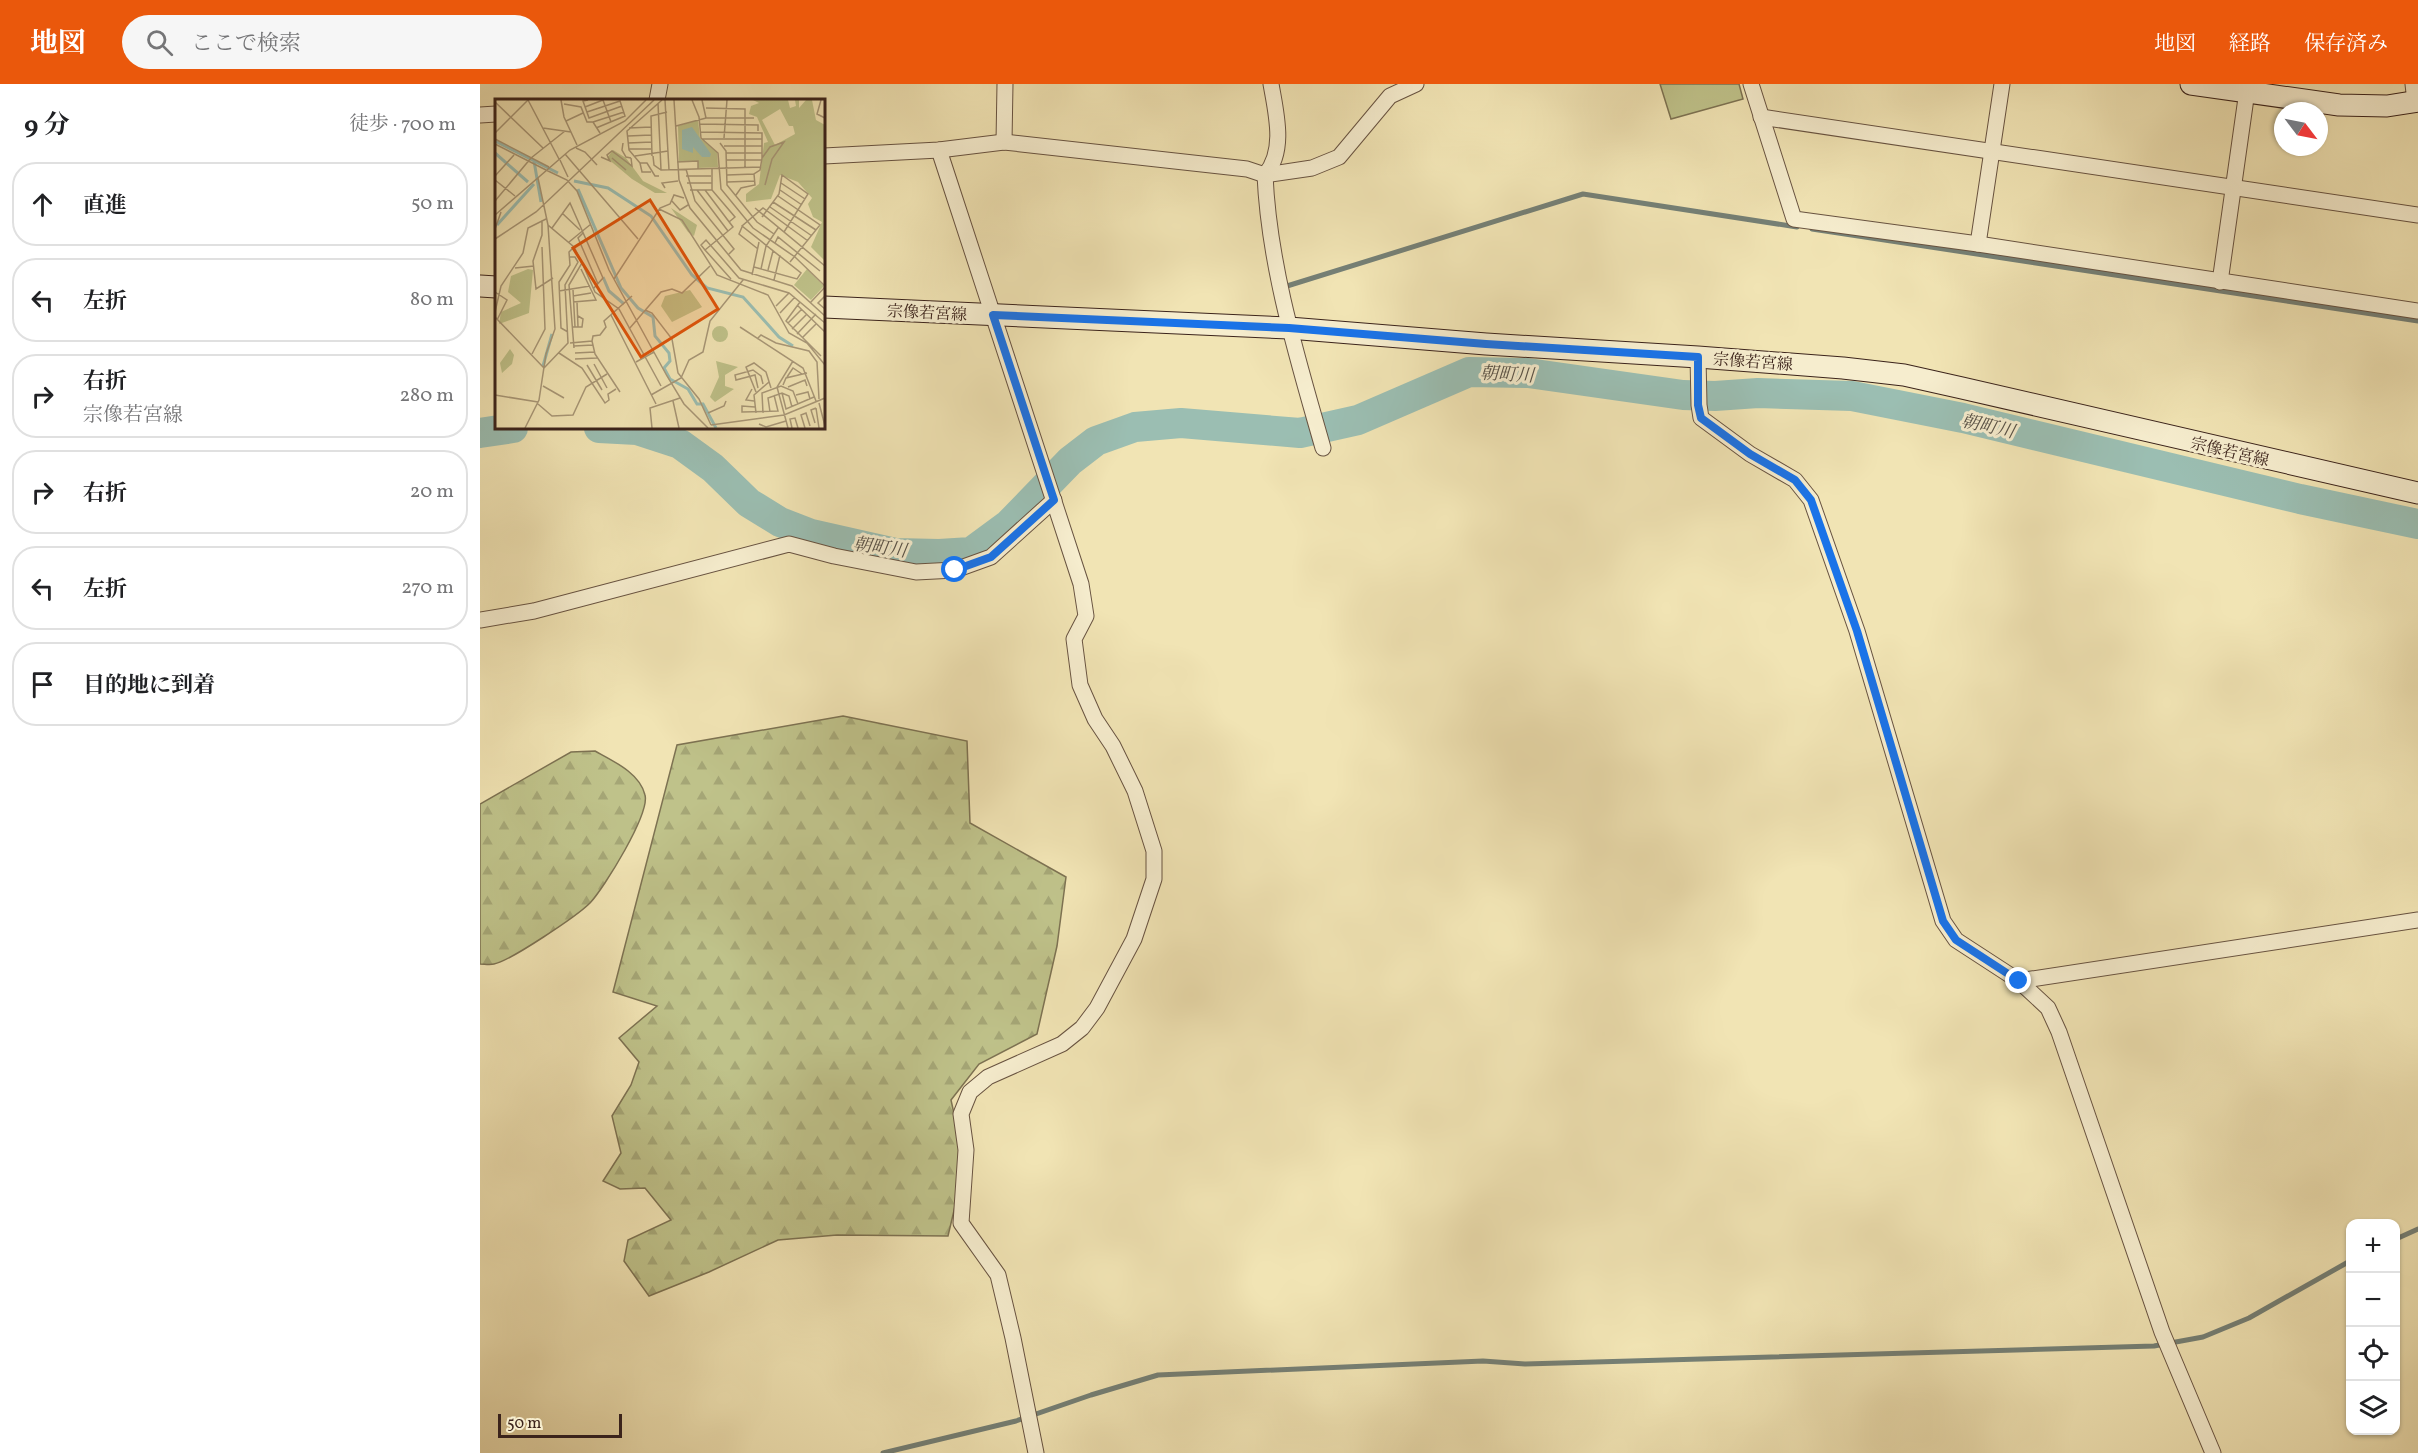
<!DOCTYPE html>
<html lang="ja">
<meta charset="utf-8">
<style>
body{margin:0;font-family:Vollkorn,"Noto Serif JP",serif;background:#f6f6f6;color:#202124}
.controls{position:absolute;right:18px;bottom:18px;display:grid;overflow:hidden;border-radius:12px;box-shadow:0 2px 4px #0004}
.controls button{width:54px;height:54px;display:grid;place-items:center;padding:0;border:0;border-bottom:2px solid #e0e0e0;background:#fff;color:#202124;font:30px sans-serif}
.compass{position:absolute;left:1794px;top:18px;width:54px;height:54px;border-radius:50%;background:#fff;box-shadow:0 2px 4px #0004;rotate:122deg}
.scale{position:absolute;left:18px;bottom:15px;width:124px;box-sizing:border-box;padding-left:6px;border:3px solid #3b231b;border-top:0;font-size:16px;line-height:21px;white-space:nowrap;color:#3b231b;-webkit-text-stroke:4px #f6edce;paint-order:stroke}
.stop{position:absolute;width:18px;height:18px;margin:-14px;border:4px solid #1a73e8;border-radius:50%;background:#fff}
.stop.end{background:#1a73e8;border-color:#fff;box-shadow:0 2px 6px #0008}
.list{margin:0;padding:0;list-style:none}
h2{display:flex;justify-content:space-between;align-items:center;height:78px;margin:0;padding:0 24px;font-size:26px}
h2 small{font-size:20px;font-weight:400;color:#757577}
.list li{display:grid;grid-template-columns:39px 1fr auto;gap:18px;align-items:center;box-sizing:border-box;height:84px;margin:0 12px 12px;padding:0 12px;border:2px solid #e0e0e0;border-radius:24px}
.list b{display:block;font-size:22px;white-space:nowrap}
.list p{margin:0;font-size:20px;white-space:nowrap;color:#757577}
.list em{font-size:20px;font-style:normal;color:#757577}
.icon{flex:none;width:33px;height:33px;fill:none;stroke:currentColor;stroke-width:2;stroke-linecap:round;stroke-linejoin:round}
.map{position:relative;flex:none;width:1938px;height:1369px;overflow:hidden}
header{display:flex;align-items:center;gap:36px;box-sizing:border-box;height:84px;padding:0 30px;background:#ea580c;color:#fff}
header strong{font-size:28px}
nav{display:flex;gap:33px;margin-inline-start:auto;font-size:21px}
.search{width:420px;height:54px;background:#f6f6f6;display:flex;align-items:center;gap:15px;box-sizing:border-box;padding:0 21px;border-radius:33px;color:#757577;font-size:22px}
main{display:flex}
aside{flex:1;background:#fff}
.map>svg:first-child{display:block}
.green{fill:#bfc28a;stroke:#7d7252;stroke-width:1.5}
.forest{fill:url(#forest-firs);stroke:#7d7252;stroke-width:1.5}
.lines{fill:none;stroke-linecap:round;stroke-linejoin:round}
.stream{stroke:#758076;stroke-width:5}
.river{stroke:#9bbeb2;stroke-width:30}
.street-casing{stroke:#685341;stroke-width:17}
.secondary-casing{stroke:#3b231b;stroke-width:23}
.street{stroke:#f6edce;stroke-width:15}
.secondary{stroke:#f6edce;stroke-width:21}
.route{stroke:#1a73e8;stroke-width:8}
.labels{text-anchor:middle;stroke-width:6;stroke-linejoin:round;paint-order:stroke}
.street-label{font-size:16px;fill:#3b231b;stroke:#f6edce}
.water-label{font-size:18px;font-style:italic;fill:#585248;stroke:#f6edce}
.inset-river{fill:none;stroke:#9bbeb2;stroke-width:3}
.inset-road{fill:none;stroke:#a89777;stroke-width:1.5}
.view{fill:#df560d;fill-opacity:0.15;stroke:#df560d;stroke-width:3}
.inset-edge{fill:none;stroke:#3b231b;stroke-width:3}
</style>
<header>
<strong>地図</strong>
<div class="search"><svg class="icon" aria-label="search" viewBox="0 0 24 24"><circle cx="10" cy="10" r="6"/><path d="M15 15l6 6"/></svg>ここで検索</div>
<nav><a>地図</a><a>経路</a><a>保存済み</a></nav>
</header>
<main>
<aside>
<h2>9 分<small>徒歩 · 700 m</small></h2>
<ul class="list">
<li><svg class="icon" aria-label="ahead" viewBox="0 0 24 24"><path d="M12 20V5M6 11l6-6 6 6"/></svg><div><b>直進</b></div><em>50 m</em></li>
<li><svg class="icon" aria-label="left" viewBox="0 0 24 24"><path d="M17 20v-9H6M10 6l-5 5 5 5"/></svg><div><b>左折</b></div><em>80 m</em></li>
<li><svg class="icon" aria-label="right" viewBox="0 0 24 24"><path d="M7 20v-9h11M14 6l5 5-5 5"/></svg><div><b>右折</b><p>宗像若宮線</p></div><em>280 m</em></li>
<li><svg class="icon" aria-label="right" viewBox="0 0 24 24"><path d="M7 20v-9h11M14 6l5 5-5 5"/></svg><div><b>右折</b></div><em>20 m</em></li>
<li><svg class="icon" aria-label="left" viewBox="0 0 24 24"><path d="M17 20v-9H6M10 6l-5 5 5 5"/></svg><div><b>左折</b></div><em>270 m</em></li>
<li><svg class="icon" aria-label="arrive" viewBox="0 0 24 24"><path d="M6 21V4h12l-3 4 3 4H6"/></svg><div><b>目的地に到着</b></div></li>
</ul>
</aside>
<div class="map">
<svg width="1938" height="1369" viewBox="0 0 1938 1369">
<defs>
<pattern id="forest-firs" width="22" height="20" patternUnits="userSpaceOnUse" patternTransform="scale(1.5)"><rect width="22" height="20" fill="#bfc28a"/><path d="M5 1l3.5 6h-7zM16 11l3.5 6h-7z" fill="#a5a676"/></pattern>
</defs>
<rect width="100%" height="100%" fill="#f1e4b4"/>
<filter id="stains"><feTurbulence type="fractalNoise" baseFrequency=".00333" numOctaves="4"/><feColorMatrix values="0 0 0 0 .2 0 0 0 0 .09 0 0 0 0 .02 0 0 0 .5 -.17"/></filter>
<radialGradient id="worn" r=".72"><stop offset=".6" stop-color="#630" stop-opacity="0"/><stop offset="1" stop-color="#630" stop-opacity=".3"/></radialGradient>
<!-- green -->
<path class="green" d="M 1180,0 L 1259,0 L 1263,15 L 1191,35 Z"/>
<!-- forest -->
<g class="forest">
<path d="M 363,632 L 487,657 L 490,739 L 586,793 L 577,862 L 557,950 L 499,980 L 471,1016 L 485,1080 L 468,1152 L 357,1151 L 298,1156 L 229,1188 L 169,1212 L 144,1177 L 148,1156 L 191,1136 L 165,1104 L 140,1105 L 123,1097 L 141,1069 L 132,1032 L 151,1001 L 159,978 L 139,954 L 177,922 L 133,908 L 197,661 Z"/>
<path d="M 115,667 C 133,677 160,689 165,711 C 170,730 124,804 110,819 C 97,832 30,877 14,880 C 10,881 4,880 0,880 L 0,720 L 91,668 Z"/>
</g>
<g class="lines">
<!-- stream -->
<g class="stream">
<path d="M 1332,145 L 1938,237"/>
<path d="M 807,202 L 1103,110 L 1317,143"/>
<path d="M 1916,1155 L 1938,1145"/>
<path d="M 403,1369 L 536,1337 L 611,1311 L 678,1291 L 1003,1277 L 1045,1280 L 1674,1262 L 1723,1253 L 1769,1234 L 1870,1177"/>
</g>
<!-- river -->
<g class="river">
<path d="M 119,344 L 157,346 L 200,360 L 233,384 L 269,419 L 300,438 L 331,450 L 415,469 L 459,470 L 491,468 L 529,440 L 590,377 L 616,357 L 655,343 L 701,339 L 820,349 L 878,336 L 989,288 L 1048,289 L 1203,311 L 1235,312 L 1278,309 L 1372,312 L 1483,334 L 1820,415 L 1938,440"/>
<path d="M 0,349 L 33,344"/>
</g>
<!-- street casing -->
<g class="street-casing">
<g id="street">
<path d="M 791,0 C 796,29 806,67 785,91 C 789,183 818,276 843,364"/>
<path d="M 1271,0 L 1314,135 L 1498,160 L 1938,227"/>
<path d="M 1933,0 L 1935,18"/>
<path d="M 177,16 L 180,0"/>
<path d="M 0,31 L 16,30"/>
<path d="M 1281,33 L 1938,131"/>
<path d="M 524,58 L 525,0"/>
<path d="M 459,66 L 601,500 L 606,532 L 594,555 L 600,601 L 615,635 L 633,662 L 655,707 L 674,767 L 674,795 L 654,855 L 617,924 L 602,944 L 582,960 L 508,993 L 490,1008 L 481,1030 L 486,1066 L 481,1139 L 518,1191 L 533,1254 L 556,1369"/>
<path d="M 344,72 L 459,66 L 524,58 L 767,85 L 785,91 L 832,84 L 859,73 L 910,12 L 936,0"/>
<path d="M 1498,160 L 1522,0"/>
<path d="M 1740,198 L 1767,7"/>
<path d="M 1218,273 L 1219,321 L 1221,334 L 1270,370 L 1315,396 L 1331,416 L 1377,547 L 1463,837 L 1476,856 L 1539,897 L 1568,924 L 1579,948 L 1682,1248 L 1733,1369"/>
<path d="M 0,536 L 54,527 L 309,460 L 354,472 L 436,488 L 475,486 L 511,473 L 574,416"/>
<path d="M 1539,897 L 1938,836"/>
</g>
</g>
<!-- secondary casing -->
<g class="secondary-casing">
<g id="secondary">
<path d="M 1711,0 L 1859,21 L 1907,22 L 1938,17"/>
<path d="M 0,202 L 16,203"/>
<path d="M 344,223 L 809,244 L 1006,260 L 1218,273 L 1363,284 L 1424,291 L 1482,304 L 1938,409"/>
</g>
</g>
<!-- street -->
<use href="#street" class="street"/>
<!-- secondary -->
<use href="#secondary" class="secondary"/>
</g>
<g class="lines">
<!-- route -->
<path class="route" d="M 475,486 L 511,473 L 574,416 L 513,231 L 809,244 L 1006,260 L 1218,273 L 1218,321 L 1221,334 L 1270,370 L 1315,396 L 1331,416 L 1377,547 L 1463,837 L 1476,856 L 1539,897"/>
</g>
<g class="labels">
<!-- street labels -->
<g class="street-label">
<text transform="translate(447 228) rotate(3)" y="6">宗像若宮線</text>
<text transform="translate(1273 277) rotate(4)" y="6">宗像若宮線</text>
<text transform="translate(1750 367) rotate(13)" y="6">宗像若宮線</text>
</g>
<!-- water labels -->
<g class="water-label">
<text transform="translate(1027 290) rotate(3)" y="6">朝町川</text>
<text transform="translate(1508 342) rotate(13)" y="6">朝町川</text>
<text transform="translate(400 463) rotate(8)" y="6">朝町川</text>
</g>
</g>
<!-- overview -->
<g transform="translate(15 15)">
<rect width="330" height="330" fill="#f1e4b4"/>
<path d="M 203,21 L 205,39 L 222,53 L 223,68 L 203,69 L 203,62 L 184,63 L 183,27 ZM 312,170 L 329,187 L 316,201 L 299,186 Z" fill="#bfc28a"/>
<path d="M 258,1 L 293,1 L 295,9 L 301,7 L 300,1 L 304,1 L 304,9 L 311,1 L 317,1 L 321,21 L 330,26 L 330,162 L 316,148 L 327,123 L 318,118 L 313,105 L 317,99 L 303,83 L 285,76 L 276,100 L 251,103 L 251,95 L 264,85 L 269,44 L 273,43 L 262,18 L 254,15 L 256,7 L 264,4 ZM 285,10 L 294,27 L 298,27 L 300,35 L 280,46 L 267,21 ZM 118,51 L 131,59 L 148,82 L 172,94 L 160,94 L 137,80 L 112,59 ZM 176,109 L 202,126 L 199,137 L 193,133 ZM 33,170 L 38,171 L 34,214 L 4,225 L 6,213 L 26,204 L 13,193 L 16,177 ZM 195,191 L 207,208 L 177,223 L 166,207 L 170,197 ZM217 235a8 8 0 1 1 16 0a8 8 0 1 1-16 0ZM 15,250 L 19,256 L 17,265 L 7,274 L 5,264 ZM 221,262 L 243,268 L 230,276 L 230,287 L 239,290 L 220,303 L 215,298 L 224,278 Z" fill="#bfc28a" fill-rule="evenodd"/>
<path d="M 197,28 L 216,55 L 215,58 L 207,58 L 198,48 L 198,54 L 187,50 L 187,31 Z" fill="#9bbeb2"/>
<path class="inset-river" d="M 0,42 L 63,74M 0,54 L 33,83M 39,62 L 46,103M 79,82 L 113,89 L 156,117 L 197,176 L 212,189 L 248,198 L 284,238 L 298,247M 83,90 L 126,189 L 143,209 L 158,218 L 160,237 L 174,254 L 175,262 L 169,269 L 175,280 L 193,290 L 202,305 L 208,305 L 221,329M 2,126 L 39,85M 108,178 L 114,192 L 129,205M 48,267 L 57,235"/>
<path class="inset-road" d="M 33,1 L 64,60M 66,1 L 69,18 L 82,46M 93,1 L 88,2 L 94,19 L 127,7M 108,1 L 116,23M 170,1 L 174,71M 179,1 L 184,81 L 195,109 L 246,171 L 297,187 L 330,217M 197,1 L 204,18 L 206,39 L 223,54 L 226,90 L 258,129 L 300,158 L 330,187M 207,1 L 211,19M 326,1 L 322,15 L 330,19M 0,3 L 48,49M 163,4 L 166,71M 69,5 L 86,8 L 92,23 L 98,23 L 105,34M 90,8 L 108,1M 211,9 L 250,10 L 250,68M 92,13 L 125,2 L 130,17 L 101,29M 71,22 L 88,14M 98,23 L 129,13M 205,25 L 263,26 L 263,32M 181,27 L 211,19 L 259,19M 48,29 L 76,33M 134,29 L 156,28M 206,33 L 267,34 L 267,59 L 265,71 L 259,75 L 260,86 L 246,89 L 241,96M 0,34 L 33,1M 133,37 L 156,36M 229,39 L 232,1M 0,40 L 54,68M 207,40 L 267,40M 128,44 L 127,51 L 131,58 L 136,59M 133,44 L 157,43M 225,44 L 231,52 L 232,86 L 262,123 L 279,135M 0,45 L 51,71M 229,47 L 267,47M 81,49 L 90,53 L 102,66M 134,50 L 156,50M 231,54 L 267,54M 70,55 L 143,140M 140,57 L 173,52M 157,57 L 156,17 L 172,13M 158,57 L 159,66 L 166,71 L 266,68M 106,58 L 115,62 L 112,56 L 117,52 L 137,67 L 136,59M 36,59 L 70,32M 117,59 L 131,71M 267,59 L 275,48 L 289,43 L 277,60 L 270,86M 65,61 L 73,78M 231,61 L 267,61M 182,63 L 203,62 L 203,70M 145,64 L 147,73 L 156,73M 217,69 L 217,91 L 240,118 L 234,123M 191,70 L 200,102 L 239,150 L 234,155M 51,71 L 72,81 L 82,92 L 114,171 L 172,277 L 189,305 L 213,329M 232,76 L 259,75M 0,77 L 19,56M 164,77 L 160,77 L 152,64 L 145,64 L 134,51 L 132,32 L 167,1M 191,77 L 216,77M 43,79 L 53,126 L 79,148 L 87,164 L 74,186 L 79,249M 0,81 L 20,97M 232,83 L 260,82M 192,84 L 217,84M 286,84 L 310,100M 170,89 L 167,84 L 183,82M 195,91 L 217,91M 202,91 L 233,132M 210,91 L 238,128 L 210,151 L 236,180M 285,91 L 307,106M 283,97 L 325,126 L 295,163M 176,101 L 185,111 L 193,106M 0,102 L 36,59M 278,103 L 321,131M 275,108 L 317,137M 260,109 L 330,167M 164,110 L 187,121 L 222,176 L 273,196 L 294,234 L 312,244 L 330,266M 67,114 L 85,131M 0,116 L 75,51 L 130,22 L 151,1M 267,118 L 284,95 L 287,76 L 313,95 L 289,133M 51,120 L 47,122 L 47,136 L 38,162 L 41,190 L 58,179M 247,128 L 244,135 L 263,150M 57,129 L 75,104 L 108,179 L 98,190M 0,130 L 6,113M 88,134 L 83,139 L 103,185M 0,140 L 41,113 L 159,1M 74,143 L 96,125M 280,144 L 283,138 L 325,172M 210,151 L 206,146 L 211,141 L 244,179 L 294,194 L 330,224M 88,166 L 100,193 L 124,210 L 166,287M 259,168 L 302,180 L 306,174 L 247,127 L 268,109 L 313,142M 20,169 L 39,167M 266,170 L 271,147 L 283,129M 273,171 L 278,152M 257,176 L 264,143M 119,180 L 165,109 L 175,105 L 179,96 L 189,99M 279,181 L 285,156M 78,191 L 80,228M 64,192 L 95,187M 0,193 L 12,201 L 2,221M 78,197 L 96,194M 330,197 L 323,204 L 330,210M 78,203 L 101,201 L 86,170M 82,203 L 83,228M 305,203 L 291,222 L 326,257M 315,204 L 330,188M 302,206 L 330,233M 281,207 L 294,194M 150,211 L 157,214 L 177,240 L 183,274 L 204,300 L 216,326M 0,213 L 6,187 L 28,154 L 33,129 L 47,122M 285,214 L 300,198M 116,216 L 161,305M 0,218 L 49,269M 293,224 L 307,210M 78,228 L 87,228 L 88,220 L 83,217M 245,228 L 308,269 L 321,302M 134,230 L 166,193 L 177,190 L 187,194 L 215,167M 297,230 L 312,215M 73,233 L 66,229 L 64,183 L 75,166 L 74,153 L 79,148M 302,235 L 321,215M 308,238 L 321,225M 262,240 L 266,236 L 281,244 L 314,252 L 322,263 L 324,300M 97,242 L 100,255 L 125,293M 75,244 L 97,242 L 98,237 L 105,236 L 111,228 L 109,222 L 137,197M 79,247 L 98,246M 64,254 L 87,269 L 110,304 L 114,301 L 113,295 L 121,290M 80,254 L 100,253M 37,255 L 50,230 L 47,148M 80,260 L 102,259M 141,263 L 159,253M 99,265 L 112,289M 92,266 L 107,291M 49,269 L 73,244 L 70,186 L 83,163 L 80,158 L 74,158M 292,278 L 298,269 L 307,275M 288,286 L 291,279 L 312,274M 48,287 L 69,299M 293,288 L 310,281 L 312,287M 263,289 L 260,276 L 241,281 L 240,276 L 258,271 L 266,277 L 268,285M 257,290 L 251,301 L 259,302M 261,293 L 251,268 L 259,264 L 271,273 L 276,289M 287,294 L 291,310 L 319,298M 0,296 L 43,303M 156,296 L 186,279 L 194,261 L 208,253 L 215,222 L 248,181M 301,296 L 313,293 L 315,300M 178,302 L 184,329M 324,304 L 330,327M 43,305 L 57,317 L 78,316 L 91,288 L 112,275M 260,308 L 247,307 L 247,313 L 283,312 L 279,296M 321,309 L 324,329M 275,313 L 273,299 L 287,294 L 294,297 L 297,308M 213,314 L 229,307 L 231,302M 261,314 L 259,296 L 274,283M 268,314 L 267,294 L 286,287 L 298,292 L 303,305M 320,324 L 316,311 L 321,309M 264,325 L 271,328 L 291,322M 216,326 L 289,316 L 330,299M 30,329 L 44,301 L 51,255 L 60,230 L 53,126M 157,329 L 155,309 L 185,299M 293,329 L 282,288 L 298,262M 297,329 L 295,320 L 300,319 L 303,329M 310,329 L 306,316 L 311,314 L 315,327"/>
<path class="view" d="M 155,101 L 223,210 L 146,258 L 78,149 Z"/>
<rect width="330" height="330" class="inset-edge"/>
</g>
<rect width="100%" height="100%" filter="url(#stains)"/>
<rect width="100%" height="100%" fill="url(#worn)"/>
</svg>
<div class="controls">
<button>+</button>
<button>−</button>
<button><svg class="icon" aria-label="locate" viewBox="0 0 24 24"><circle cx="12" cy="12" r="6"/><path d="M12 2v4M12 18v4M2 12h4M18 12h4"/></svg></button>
<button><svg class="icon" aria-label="layers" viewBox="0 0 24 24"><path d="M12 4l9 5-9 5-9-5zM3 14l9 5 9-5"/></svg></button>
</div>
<svg class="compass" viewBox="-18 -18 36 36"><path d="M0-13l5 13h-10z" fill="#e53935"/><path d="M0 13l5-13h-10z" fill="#757577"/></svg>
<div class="scale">50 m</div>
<div class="stop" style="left:475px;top:486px"></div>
<div class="stop end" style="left:1539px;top:897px"></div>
</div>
</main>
